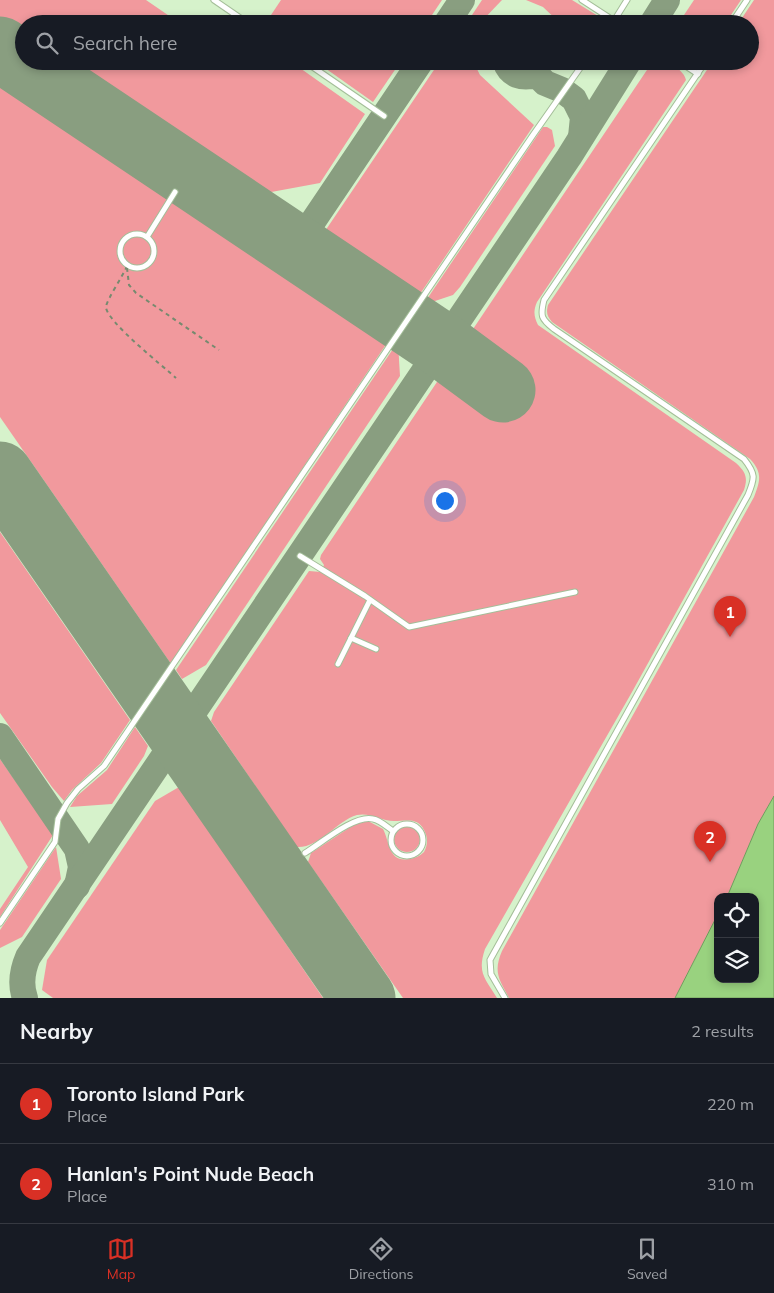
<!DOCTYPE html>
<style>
body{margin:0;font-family:Mulish,sans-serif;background:#20242c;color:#f1f3f6}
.controls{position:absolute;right:15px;bottom:15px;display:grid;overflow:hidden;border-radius:10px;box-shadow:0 2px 8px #0003}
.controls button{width:45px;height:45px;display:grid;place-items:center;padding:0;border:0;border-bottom:1px solid #363941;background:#171b24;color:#f1f3f6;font:25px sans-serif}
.you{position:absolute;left:444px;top:500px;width:18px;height:18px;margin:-12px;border:4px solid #fff;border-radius:50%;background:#1a73e8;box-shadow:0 0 0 8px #1a73e833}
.badge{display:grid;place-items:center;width:32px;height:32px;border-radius:50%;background:#d93025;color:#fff;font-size:16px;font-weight:700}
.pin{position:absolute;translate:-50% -41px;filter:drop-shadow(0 1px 2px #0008)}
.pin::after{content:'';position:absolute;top:26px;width:18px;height:15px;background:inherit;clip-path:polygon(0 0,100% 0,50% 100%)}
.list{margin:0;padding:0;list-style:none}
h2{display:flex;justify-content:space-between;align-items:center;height:65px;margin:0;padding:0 20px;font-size:21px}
h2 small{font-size:16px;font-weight:400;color:#9ea1a6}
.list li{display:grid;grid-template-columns:32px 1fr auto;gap:15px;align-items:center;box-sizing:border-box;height:80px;padding:0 20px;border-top:1px solid #363941}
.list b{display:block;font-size:19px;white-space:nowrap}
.list p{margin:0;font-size:16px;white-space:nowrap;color:#9ea1a6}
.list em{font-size:16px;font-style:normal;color:#9ea1a6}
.icon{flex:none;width:28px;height:28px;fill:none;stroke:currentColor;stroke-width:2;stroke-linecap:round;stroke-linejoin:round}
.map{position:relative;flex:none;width:774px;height:998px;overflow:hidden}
.search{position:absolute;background:#171b24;box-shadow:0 2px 8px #0003;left:15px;right:15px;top:15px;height:55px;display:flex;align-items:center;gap:12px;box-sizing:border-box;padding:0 18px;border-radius:28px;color:#9ea1a6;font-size:19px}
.sheet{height:225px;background:#171b24}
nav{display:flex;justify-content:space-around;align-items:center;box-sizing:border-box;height:70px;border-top:1px solid #363941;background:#171b24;font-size:14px;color:#9ea1a6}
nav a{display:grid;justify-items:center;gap:2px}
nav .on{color:#d93025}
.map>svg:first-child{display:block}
.green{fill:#f1999d}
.water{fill:#99d27f;stroke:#709b5c}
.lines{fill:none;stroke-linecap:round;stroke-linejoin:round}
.taxiway{stroke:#899e80;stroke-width:26}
.runway{stroke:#899e80;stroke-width:65}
.lane-casing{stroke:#a4be99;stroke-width:7}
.path{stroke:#768a6f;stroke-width:2;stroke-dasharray:4 4;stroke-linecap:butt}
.lane{stroke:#fff;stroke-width:5}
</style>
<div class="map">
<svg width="774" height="998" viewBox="0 0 774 998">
<rect width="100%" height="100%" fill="#d6f2cb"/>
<!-- green -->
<g class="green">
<path d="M 0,0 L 146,0 L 181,24 L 24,24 L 24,39 L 0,23 Z"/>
<path d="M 281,0 L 442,0 L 426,24 L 265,24 Z"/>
<path d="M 482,0 L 502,0 L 479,24 L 466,24 Z"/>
<path d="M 526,0 L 572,0 L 603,19 L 600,24 L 561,24 L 543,7 Z"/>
<path d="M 694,0 L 741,0 L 725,24 L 678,24 Z"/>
<path d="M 754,0 L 774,0 L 774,796 L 758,824 L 727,897 L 718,897 L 718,914 L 675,998 L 509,998 C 499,979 493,972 502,951 L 754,497 C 760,481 763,473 750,459 L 552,322 C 547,316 546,313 548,305 L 713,61 L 750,61 L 750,24 L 738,24 Z"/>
<path d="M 57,61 L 235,61 L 238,63 L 240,61 L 290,61 L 365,114 L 320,183 L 255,195 Z"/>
<path d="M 315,61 L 401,61 L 373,102 Z"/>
<path d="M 440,61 L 473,61 L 480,75 L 534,125 L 418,297 L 412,299 L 321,237 Z"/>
<path d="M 653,61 C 656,61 662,60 665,61 C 673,63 685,73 686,80 L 537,302 C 533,311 534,317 538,325 L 736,463 C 746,472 748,478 744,490 L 632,692 L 485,949 C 477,973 485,978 497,998 L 403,998 L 308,862 L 311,853 L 355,824 L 368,821 L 383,829 C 390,842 388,863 410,859 C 415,858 420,856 424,852 C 428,845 428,837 424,830 C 418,817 406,821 394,821 C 381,821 370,812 357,815 C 336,821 320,848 297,847 L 211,721 L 214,712 L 309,571 L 321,572 L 324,565 L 320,559 L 321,555 L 441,376 L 443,375 L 493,409 L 518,372 L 467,338 Z"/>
<path d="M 0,75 L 386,334 L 389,340 L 171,664 L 0,417 Z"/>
<path d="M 543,127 L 547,127 L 552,130 L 555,146 L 460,287 L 453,295 L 423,305 Z"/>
<path d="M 397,343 L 398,343 L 400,376 L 206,665 L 182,679 L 176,670 Z"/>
<path d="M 0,532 L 130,720 L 101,763 L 72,790 L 64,801 L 52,787 L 0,713 Z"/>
<path d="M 135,727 L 148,746 L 144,756 L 112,804 L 70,807 L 77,796 L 107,770 Z"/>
<path d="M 0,759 L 53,835 L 0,917 L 0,909 L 28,867 L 0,820 Z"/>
<path d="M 179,787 L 323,998 L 53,998 L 42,990 L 47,960 L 155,801 Z"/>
<circle cx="407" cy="839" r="13"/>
<path d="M 56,847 L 61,879 L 22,937 L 0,948 L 0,930 Z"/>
</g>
<!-- water -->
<path class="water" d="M 774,796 L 774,998 L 675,998 L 718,914 L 718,979 L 755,979 L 755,897 L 727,897 L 758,824 Z"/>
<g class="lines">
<!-- taxiway -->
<g class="taxiway">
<path d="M 446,24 L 462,0"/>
<path d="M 652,24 L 667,0"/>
<path d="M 505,61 C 510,76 522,79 537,75 L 545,83 L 562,90 L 574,99 L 583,117 L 581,137"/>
<path d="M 295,248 L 421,61"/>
<path d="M 0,736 L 77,849 L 81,867 L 77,886"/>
<path d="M 25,998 C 20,984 22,971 28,957 L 569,157 L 629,61"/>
</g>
<!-- runway -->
<g class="runway">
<path d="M 0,49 L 442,345 L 503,390"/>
<path d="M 0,474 L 363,998"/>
</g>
<!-- lane casing -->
<g class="lane-casing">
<g id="lane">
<path d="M 214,0 L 249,24"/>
<path d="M 582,0 L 619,24"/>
<path d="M 612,24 L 627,0"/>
<path d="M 731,24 L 747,0"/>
<path d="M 304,61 L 384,116"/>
<path d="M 678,61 L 698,74"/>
<circle cx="137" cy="251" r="17"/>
<path d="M 147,237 L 175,192"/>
<path d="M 300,556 L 365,596 L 409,627 L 575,592"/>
<path d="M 351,638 L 376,649"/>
<path d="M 338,664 L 370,600"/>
<circle cx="407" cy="840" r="16"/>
<path d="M 305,853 C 320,844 355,814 373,819 C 380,820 387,827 393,831"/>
<path d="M 0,923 L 55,842 L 58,819 L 67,803 L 78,789 L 104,766 L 533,135 L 585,61"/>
<path d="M 505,998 L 491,974 L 490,960 L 748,495 C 755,478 756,474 744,459 L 554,329 C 541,319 540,316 544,300 L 706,61"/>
</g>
</g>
<!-- path -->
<g class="path">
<path d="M 127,266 C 124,274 106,301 106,307 C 106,321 164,367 176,378"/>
<path d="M 127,268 L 129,285 L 136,293 L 219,350"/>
</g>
<!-- lane -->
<use href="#lane" class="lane"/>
</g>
</svg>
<div class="controls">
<button><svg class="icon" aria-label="locate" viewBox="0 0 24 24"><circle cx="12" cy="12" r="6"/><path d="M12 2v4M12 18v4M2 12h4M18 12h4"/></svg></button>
<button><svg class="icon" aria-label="layers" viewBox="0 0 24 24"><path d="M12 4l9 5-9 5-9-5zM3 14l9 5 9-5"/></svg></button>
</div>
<div class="you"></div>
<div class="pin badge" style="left:730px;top:637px">1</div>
<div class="pin badge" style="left:710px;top:862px">2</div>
<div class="search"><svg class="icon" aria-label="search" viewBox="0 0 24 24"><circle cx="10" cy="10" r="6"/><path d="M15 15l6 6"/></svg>Search here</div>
</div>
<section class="sheet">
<h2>Nearby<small>2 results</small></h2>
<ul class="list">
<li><span class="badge">1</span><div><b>Toronto Island Park</b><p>Place</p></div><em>220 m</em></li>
<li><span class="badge">2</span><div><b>Hanlan's Point Nude Beach</b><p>Place</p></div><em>310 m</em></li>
</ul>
</section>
<nav>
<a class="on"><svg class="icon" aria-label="map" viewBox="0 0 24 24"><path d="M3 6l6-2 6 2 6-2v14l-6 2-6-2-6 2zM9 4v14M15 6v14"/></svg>Map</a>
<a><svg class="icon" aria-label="directions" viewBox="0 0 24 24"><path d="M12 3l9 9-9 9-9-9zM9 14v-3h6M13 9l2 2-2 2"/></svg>Directions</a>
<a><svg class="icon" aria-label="saved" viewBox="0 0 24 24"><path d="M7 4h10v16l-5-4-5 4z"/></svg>Saved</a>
</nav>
